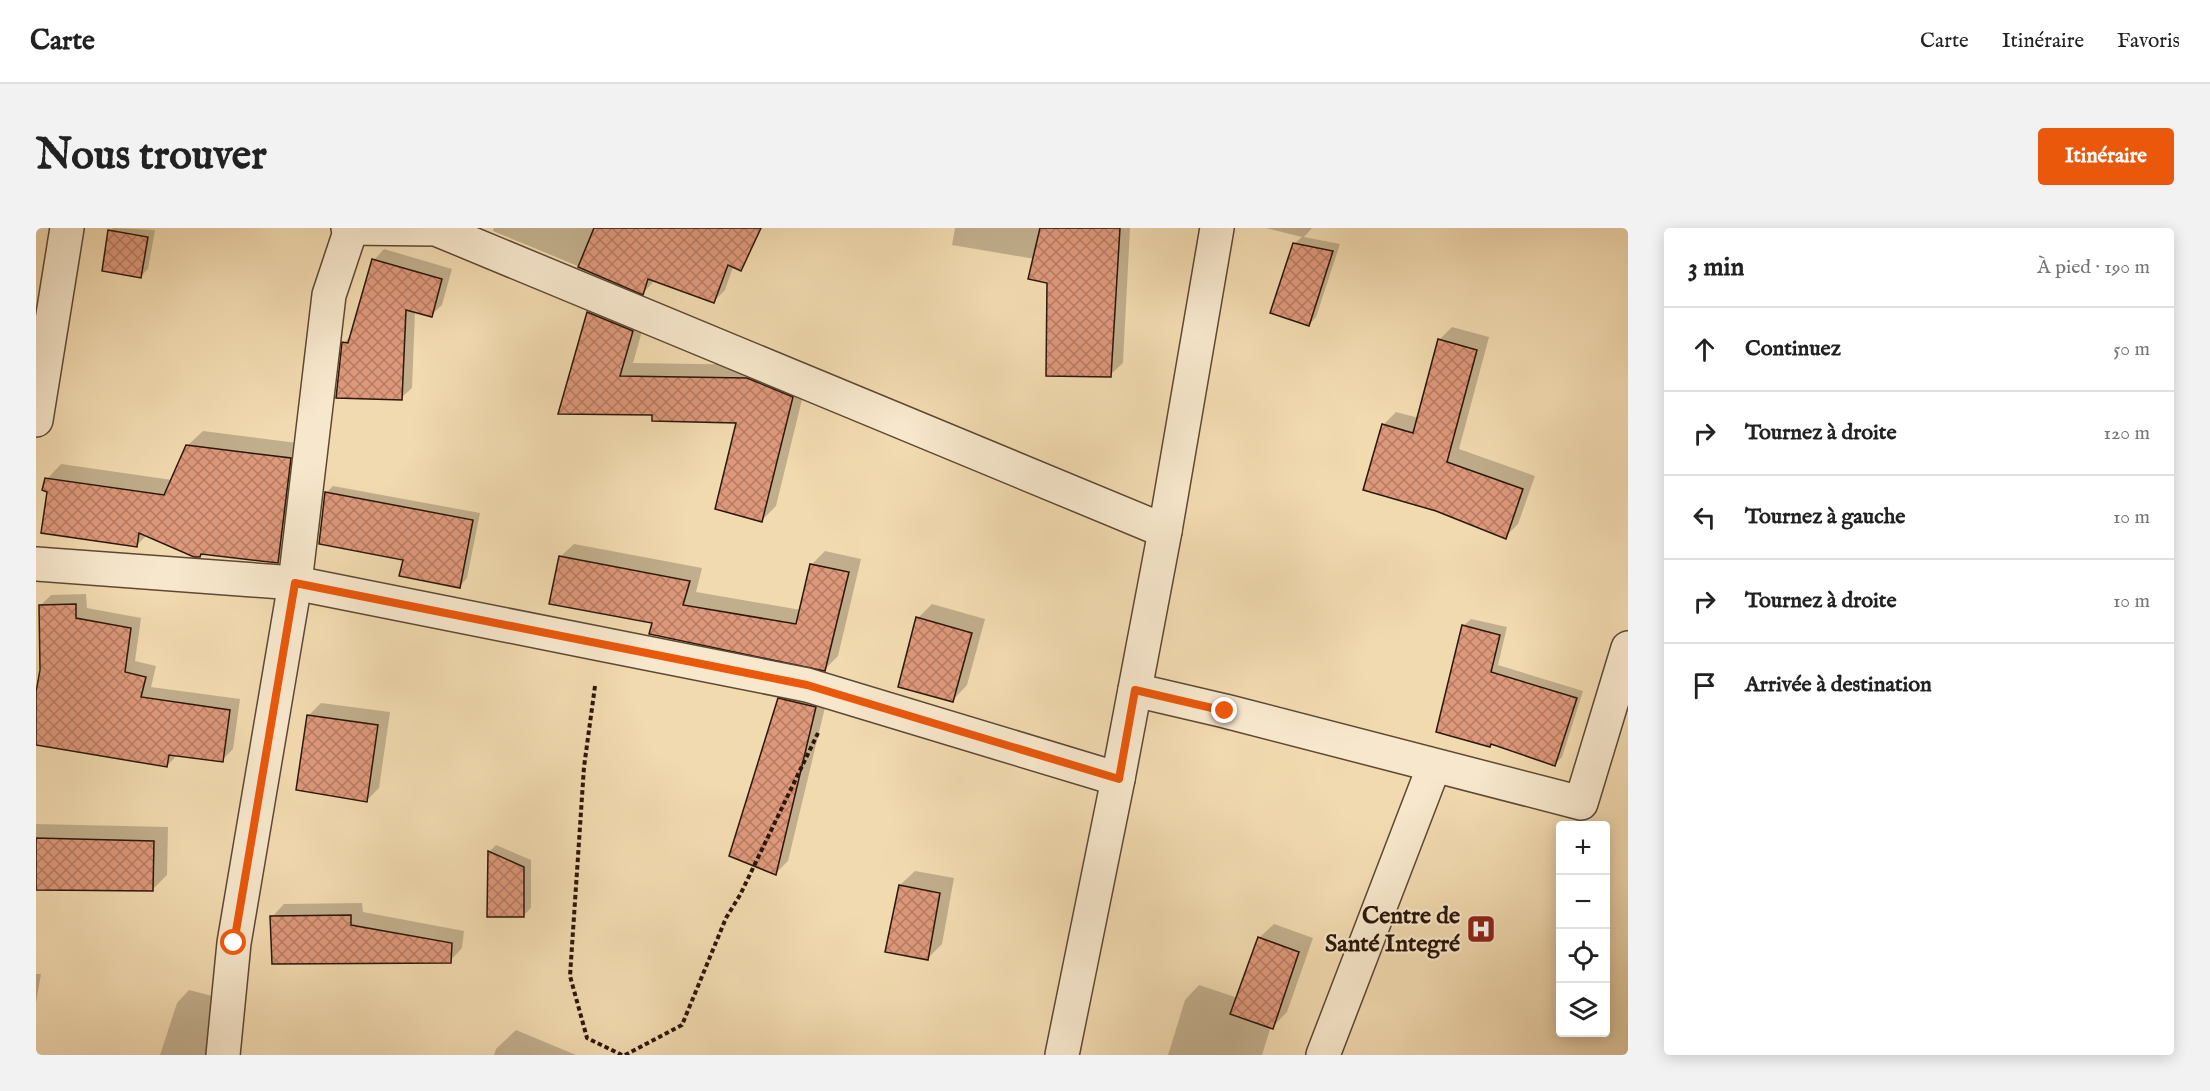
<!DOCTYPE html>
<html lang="fr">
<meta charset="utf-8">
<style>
body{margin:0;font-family:"IM FELL English",serif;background:#f2f2f2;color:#222}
.controls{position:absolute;right:18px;bottom:18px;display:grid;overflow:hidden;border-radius:6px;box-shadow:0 3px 15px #0003}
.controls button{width:54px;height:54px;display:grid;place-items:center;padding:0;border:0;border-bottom:2px solid #e0e0e0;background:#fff;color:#222;font:30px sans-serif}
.stop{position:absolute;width:18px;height:18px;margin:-14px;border:4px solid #ea580c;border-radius:50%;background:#fff}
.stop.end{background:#ea580c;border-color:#fff;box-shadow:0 2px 6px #0008}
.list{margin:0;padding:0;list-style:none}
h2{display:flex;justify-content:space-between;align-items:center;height:78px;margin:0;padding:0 24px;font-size:26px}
h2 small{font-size:20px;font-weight:400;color:#767676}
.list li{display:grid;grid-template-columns:39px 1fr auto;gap:18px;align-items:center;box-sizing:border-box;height:84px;padding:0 24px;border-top:2px solid #e0e0e0}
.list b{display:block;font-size:22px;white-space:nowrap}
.list em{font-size:20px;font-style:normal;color:#767676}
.icon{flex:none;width:33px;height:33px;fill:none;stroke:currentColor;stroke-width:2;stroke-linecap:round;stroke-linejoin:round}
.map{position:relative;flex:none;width:1592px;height:827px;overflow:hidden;border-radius:6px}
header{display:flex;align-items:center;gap:36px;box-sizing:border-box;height:84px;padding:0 30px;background:#fff;border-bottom:2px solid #e0e0e0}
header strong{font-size:28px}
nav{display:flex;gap:33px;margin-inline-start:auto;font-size:21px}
.intro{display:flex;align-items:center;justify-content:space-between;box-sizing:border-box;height:144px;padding:0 36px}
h1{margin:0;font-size:42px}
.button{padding:15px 27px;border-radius:6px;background:#ea580c;color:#fff;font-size:21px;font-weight:700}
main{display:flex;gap:36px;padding:0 36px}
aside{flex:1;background:#fff;border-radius:6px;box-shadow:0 3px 15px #0003}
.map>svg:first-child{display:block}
.shadow{fill:#0003}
.building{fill:url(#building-cross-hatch);stroke:#2c1709;stroke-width:1.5}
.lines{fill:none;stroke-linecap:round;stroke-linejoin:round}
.minor-casing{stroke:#5e4833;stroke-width:36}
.path{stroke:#2c1709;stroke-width:4;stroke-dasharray:4.5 3;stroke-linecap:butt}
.minor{stroke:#f7e7cc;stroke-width:33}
.route{stroke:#ea580c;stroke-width:8}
.labels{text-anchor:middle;stroke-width:4.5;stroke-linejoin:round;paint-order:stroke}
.poi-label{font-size:24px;font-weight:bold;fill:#2c1709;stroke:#f7e7cc;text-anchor:end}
</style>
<header>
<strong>Carte</strong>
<nav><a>Carte</a><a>Itinéraire</a><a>Favoris</a></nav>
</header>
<div class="intro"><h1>Nous trouver</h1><a class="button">Itinéraire</a></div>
<main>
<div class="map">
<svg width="1592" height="827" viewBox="0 0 1592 827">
<defs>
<pattern id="building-cross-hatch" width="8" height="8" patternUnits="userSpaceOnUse" patternTransform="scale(1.5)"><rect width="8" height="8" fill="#de987b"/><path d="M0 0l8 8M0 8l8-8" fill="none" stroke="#b47b63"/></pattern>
</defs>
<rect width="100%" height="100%" fill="#f2dab0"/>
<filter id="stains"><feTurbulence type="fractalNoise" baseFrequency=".00333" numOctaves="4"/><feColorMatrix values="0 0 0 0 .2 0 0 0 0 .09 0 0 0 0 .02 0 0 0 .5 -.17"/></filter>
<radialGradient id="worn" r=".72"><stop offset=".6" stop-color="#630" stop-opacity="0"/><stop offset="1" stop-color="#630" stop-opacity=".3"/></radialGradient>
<!-- shadow -->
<g class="shadow">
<path d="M 77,0 L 119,2 L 112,41 L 105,48 L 74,3 Z"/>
<path d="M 458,0 L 695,0 L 709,5 L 689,62 L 677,74 L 619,52 L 607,65 L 457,3 Z"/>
<path d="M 919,0 L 1094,0 L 1087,135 L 1074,147 L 999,31 L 916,17 Z"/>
<path d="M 1230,0 L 1276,0 L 1268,9 L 1304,16 L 1280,89 L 1273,97 L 1258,16 L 1266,9 Z"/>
<path d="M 348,21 L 416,41 L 406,77 L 395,87 L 379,83 L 376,160 L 365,170 L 308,115 L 316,106 L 338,32 Z"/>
<path d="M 566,71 L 610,89 L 597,135 L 725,137 L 770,155 L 740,278 L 726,292 L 702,194 L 618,186 L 524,184 L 552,85 Z"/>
<path d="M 1416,99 L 1453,109 L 1423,221 L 1499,248 L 1482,296 L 1469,309 L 1347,197 L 1360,184 L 1383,190 L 1403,112 Z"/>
<path d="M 167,203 L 269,216 L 257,319 L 242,333 L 111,307 L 100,318 L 13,263 L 11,251 L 25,236 L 136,252 L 152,217 Z"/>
<path d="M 297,258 L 444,285 L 431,350 L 424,358 L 290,265 Z"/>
<path d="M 538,316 L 666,340 L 660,364 L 765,382 L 776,336 L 789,323 L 825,331 L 802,428 L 789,441 L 618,394 L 524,329 Z"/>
<path d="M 50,366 L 51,380 L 105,390 L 99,433 L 120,438 L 115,459 L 204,471 L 197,521 L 186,532 L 142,526 L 131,538 L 0,515 L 0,473 L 5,442 L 4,378 L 15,367 Z"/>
<path d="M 896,376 L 949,391 L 931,457 L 917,472 L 882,390 Z"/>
<path d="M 1435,391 L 1471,399 L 1462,437 L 1547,463 L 1526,529 L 1519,536 L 1456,515 L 1454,518 L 1427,398 Z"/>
<path d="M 755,459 L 792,467 L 752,633 L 740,645 L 743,471 Z"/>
<path d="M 285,475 L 354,484 L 343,560 L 330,573 L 272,488 Z"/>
<path d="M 0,596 L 132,599 L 131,647 L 116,662 L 0,660 Z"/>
<path d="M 460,617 L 495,632 L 495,680 L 487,688 L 453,624 Z"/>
<path d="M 879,643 L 918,650 L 906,716 L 891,731 L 864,657 Z"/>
<path d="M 326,675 L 327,684 L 428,703 L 426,720 L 414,733 L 236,689 L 248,676 Z"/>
<path d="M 1238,696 L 1277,710 L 1251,784 L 1236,799 L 1235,798 L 1226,827 L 1132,827 L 1149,772 L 1163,757 L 1202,770 L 1223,710 Z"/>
<path d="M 0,746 L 5,746 L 0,775 Z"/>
<path d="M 153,762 L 184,770 L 186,827 L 124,827 L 141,775 Z"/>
<path d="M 480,802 L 540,827 L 458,827 L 460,821 Z"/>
</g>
<!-- building -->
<g class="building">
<path d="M 558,0 L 725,0 L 705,43 L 692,37 L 678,75 L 612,51 L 607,67 L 542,39 Z"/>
<path d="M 1004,0 L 1084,0 L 1075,149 L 1010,148 L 1011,55 L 992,51 Z"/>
<path d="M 72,2 L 112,9 L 105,50 L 66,43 Z"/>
<path d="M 1257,15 L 1297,23 L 1273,98 L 1234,85 Z"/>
<path d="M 336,31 L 406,51 L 396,89 L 370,82 L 366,172 L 300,170 L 306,114 L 312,115 Z"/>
<path d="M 551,84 L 597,103 L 584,148 L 711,150 L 757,169 L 726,294 L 679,281 L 700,195 L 616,193 L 616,187 L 522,186 Z"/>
<path d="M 1402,111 L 1441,122 L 1411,234 L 1487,261 L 1470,311 L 1400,283 L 1327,262 L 1346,196 L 1377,205 Z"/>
<path d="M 150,217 L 255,230 L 242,335 L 165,326 L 164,329 L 158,329 L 103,305 L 101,319 L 5,305 L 11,264 L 6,262 L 9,250 L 128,267 Z"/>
<path d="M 289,264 L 437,292 L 424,360 L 363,348 L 367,332 L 283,316 Z"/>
<path d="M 523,328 L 654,353 L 647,377 L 760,396 L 774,336 L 813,344 L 789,443 L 613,406 L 616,395 L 513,376 Z"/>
<path d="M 40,376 L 40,390 L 95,400 L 89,444 L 110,449 L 105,469 L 194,482 L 187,534 L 133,527 L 131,539 L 0,517 L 0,464 L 4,442 L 3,377 Z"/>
<path d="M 880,389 L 936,405 L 917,474 L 862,459 Z"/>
<path d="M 1426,397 L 1464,407 L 1455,444 L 1541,470 L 1519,538 L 1455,516 L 1454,519 L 1400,504 Z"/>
<path d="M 742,470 L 780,479 L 740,647 L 693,628 Z"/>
<path d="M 271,487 L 342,497 L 331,574 L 260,562 Z"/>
<path d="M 0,610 L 118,613 L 117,663 L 0,662 Z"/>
<path d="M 452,623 L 488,639 L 488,689 L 451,689 Z"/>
<path d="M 863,657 L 904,665 L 892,732 L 849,724 Z"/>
<path d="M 315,687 L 315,697 L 416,715 L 415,735 L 236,736 L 234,688 Z"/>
<path d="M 1222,709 L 1263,724 L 1237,801 L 1194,786 Z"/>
</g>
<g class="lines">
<!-- minor casing -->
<g class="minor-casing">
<g id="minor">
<path d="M 312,0 L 400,1 L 1129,303"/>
<path d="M 0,192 L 31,0"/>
<path d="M 0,336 L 259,355 L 565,416 L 771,457 L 1082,551"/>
<path d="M 1099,462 L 1189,483 L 1545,575 L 1592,420"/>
<path d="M 187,827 L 198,715 L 259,355 L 293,67 L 315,1"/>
<path d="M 1026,827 L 1082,551 L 1129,303 L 1181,0"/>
<path d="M 1287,827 L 1398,538"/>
</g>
</g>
<!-- path -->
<g class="path">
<path d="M 559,458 L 548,539 L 534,748 L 551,810 L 586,827"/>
<path d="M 589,827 L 646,797 L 690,690 L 704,667 L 782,505"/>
</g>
<!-- minor -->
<use href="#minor" class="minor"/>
</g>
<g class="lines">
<!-- route -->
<path class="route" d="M 198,715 L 259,355 L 771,457 L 1083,551 L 1099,462 L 1189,483"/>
</g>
<!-- icons -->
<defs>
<g id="hospital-square" transform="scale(1.5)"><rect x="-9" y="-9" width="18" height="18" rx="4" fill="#8f2418" stroke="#f7e7cc"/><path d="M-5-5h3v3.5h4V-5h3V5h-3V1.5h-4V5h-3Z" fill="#fff"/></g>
</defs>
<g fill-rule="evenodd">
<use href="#hospital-square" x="1445" y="701"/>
</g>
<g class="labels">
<!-- poi labels -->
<g class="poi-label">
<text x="1424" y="695">Centre de<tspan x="1424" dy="28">Santé Integré</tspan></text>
</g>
</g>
<rect width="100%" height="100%" filter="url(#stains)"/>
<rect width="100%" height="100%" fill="url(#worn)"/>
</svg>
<div class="controls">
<button>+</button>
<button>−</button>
<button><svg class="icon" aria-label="locate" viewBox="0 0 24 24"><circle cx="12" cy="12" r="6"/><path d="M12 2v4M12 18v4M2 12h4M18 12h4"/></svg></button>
<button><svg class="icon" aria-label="layers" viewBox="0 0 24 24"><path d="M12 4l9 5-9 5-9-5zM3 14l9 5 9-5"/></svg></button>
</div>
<div class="stop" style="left:198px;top:715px"></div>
<div class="stop end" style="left:1189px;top:483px"></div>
</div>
<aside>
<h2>3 min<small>À pied · 190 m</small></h2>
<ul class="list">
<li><svg class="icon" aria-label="ahead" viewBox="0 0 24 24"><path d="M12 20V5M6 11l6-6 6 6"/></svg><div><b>Continuez</b></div><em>50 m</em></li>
<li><svg class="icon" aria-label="right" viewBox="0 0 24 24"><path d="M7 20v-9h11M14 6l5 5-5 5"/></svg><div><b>Tournez à droite</b></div><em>120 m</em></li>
<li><svg class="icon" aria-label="left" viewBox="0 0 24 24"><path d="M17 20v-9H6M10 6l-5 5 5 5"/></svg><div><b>Tournez à gauche</b></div><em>10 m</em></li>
<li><svg class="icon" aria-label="right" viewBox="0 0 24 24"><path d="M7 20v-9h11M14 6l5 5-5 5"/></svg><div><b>Tournez à droite</b></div><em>10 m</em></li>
<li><svg class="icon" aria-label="arrive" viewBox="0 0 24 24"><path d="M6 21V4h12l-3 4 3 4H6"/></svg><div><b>Arrivée à destination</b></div></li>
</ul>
</aside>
</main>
